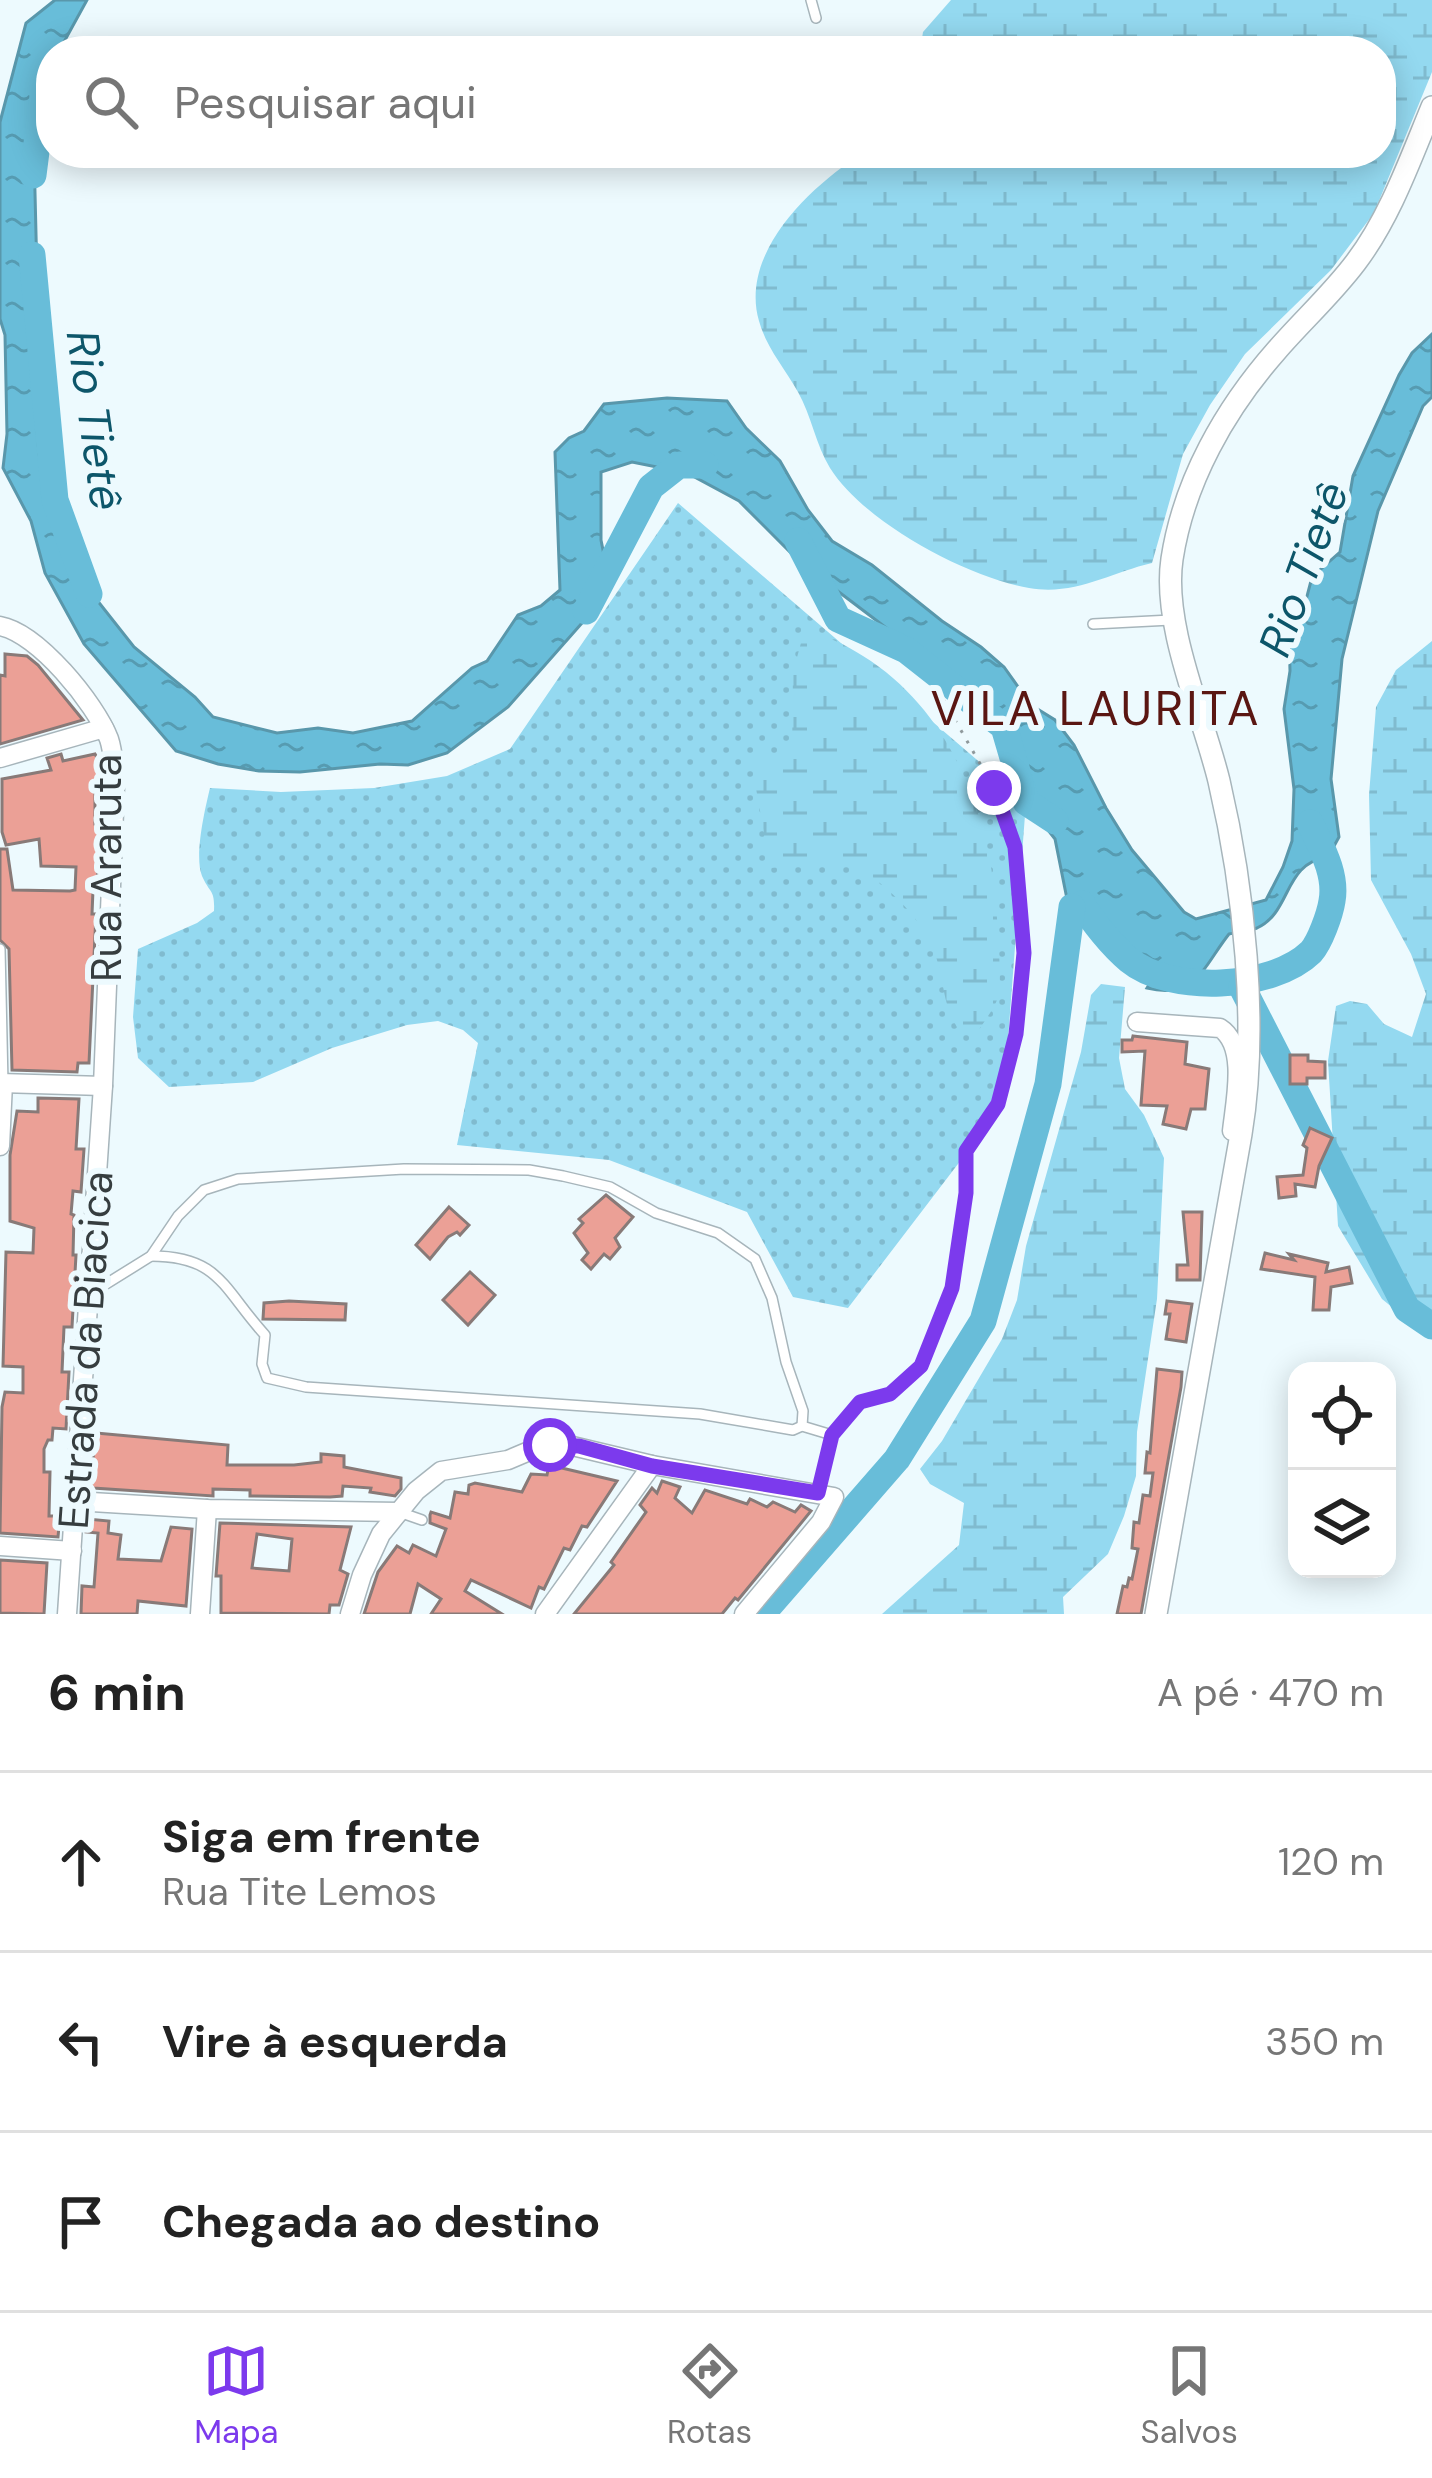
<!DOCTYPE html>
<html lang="pt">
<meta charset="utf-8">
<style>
body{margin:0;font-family:"DM Sans",sans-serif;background:#f6f6f6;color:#222}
.controls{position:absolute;right:36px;bottom:36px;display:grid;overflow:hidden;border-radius:24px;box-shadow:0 6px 30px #0003}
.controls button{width:108px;height:108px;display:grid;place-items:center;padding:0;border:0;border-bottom:3px solid #e0e0e0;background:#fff;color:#222;font:60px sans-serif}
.stop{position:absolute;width:36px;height:36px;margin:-27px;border:9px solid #7c3aed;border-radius:50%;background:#fff}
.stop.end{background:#7c3aed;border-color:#fff;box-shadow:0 3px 12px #0008}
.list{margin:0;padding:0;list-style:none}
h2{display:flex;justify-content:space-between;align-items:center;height:156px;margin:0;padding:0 48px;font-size:51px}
h2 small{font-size:39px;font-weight:400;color:#767676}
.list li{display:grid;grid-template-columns:78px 1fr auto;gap:36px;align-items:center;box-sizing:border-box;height:180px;padding:0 48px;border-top:3px solid #e0e0e0}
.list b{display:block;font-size:45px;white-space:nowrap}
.list p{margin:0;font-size:39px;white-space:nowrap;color:#767676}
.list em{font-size:39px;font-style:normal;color:#767676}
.icon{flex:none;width:66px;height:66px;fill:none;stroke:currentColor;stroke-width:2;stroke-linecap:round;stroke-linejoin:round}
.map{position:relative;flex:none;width:1432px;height:1614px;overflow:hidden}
.search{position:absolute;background:#fff;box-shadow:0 6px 30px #0003;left:36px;right:36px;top:36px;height:132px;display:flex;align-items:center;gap:30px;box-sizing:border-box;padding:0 42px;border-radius:48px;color:#767676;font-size:45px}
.sheet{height:696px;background:#fff}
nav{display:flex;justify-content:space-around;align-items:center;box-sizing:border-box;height:168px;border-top:3px solid #e0e0e0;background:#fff;font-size:33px;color:#767676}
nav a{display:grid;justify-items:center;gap:6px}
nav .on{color:#7c3aed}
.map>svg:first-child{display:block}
.grass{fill:url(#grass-dots)}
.wetland{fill:url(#wetland-marsh)}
.water{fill:url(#water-ripples);stroke:#5997ab;stroke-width:3}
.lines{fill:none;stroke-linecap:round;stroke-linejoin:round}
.river{stroke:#68bdd9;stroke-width:27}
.building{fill:#eba096;stroke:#887a78;stroke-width:3;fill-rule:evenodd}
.service-casing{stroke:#a7b5bb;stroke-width:12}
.minor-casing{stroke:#a7b5bb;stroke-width:21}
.tertiary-casing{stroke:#a7b5bb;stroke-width:24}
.path{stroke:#8f999c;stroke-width:3;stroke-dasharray:3 9;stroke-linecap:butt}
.service{stroke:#fff;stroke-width:9}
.minor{stroke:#fff;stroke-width:18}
.tertiary{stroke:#fff;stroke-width:21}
.route{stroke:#7c3aed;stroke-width:15}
.labels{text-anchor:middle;stroke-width:12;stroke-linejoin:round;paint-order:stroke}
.street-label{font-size:42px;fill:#363d3f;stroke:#edfafe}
.water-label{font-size:45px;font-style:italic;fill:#0d566a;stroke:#edfafe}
.quarter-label{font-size:48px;letter-spacing:3px;fill:#5a1612;stroke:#edfafe}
</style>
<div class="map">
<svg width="1432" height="1614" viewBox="0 0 1432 1614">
<defs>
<pattern id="grass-dots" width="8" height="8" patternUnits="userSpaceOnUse" patternTransform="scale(3)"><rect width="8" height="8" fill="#94d9f0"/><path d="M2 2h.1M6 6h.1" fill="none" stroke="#80bbcf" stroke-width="1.8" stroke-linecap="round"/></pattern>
<pattern id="wetland-marsh" width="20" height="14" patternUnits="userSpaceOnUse" patternTransform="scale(3)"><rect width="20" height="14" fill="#94d9f0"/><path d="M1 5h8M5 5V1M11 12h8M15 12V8" fill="none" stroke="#80bbcf"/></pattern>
<pattern id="water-ripples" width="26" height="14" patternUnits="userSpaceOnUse" patternTransform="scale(3)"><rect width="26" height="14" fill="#68bdd9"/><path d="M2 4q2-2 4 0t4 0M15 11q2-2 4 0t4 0" fill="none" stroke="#569bb1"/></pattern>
</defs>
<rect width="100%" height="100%" fill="#edfafe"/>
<!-- grass -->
<path class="grass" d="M 678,503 L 1026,802 L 1003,1105 L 848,1308 L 793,1297 L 747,1212 L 609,1160 L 457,1145 L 478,1043 L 463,1030 L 438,1021 L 407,1025 L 332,1048 L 253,1082 L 169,1087 L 138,1058 L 133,1017 L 138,949 L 197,923 L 214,911 C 215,889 210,894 202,876 C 194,856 205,809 210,788 L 281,792 L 374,788 L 447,776 L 510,749 Z"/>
<!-- wetland -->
<g class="wetland">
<path d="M 951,0 L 1432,0 L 1432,72 L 1374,213 L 1331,270 L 1245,354 L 1210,405 L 1183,454 L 1152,563 C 1109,573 1075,596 1029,588 C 966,577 864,522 830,468 C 816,445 811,415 798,392 C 784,367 767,349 759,321 C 739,252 812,185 863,153 L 1381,153 L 1381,51 L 920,51 L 923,32 Z"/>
<path d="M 804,632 C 825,634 846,645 863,656 C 958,715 995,830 998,937 C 999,955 1001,975 999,993 C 997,1006 984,1021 977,1033 L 958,1029 C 944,1005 945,992 939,967 C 928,920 886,885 849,860 L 770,868 L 750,754 L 792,758 L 793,672 Z"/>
<path d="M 1432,641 L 1432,1333 L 1415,1326 L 1382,1299 L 1338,1226 L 1328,1061 L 1336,1006 L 1350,1001 L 1367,1004 L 1384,1024 L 1412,1037 L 1426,994 L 1411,954 L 1371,880 L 1369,795 L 1376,707 L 1396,670 Z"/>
<path d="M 1101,984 L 1125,987 L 1119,1058 L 1125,1089 L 1144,1115 L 1164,1158 L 1157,1299 L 1137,1432 L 1136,1476 L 1124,1516 L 1108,1554 L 1063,1597 L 1064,1614 L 882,1614 L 959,1545 L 964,1503 L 930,1484 L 920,1469 L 942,1441 L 1002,1339 L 1017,1300 L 1026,1246 L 1081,1052 L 1091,995 Z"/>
</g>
<!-- water -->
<path class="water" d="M 55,0 L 87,0 L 59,51 L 51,51 L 51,73 L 33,110 L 37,275 L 33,308 L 39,355 L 34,391 L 39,454 L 56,528 L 80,565 L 89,590 L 134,647 L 195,697 L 213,717 L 277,733 L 318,728 L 353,733 L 412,721 L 472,668 L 487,661 L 518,615 L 541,606 L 560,590 L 555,452 L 569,438 L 584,431 L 604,404 L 667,398 L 727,401 L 746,428 L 780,461 L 808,510 L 832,541 L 872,565 L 942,621 L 981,647 L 1004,667 L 1031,705 L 1055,720 L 1074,745 L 1106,808 L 1132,850 L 1184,912 L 1196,919 L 1266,900 L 1283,867 L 1292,841 L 1294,789 L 1284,709 L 1290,671 L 1289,631 L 1305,604 L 1312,577 L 1340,552 L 1353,476 L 1399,375 L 1412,353 L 1432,334 L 1432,397 L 1423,406 L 1378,511 L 1342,659 L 1331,779 L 1339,837 L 1328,857 C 1283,863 1292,912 1257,928 C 1249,931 1237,932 1229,934 C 1203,967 1196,1000 1147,988 L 1156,973 C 1135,944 1113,934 1080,922 L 1067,899 L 1055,839 L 1026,802 L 1020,757 L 988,705 L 802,564 L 739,501 L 687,473 L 632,462 L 601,472 L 601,540 L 607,570 L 597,606 L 508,707 L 447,753 L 408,765 L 380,764 L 300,772 L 259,771 L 218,764 L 176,751 L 84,644 L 45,573 L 31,521 L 3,468 L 7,434 L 5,335 L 0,319 L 0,122 L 26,23 Z"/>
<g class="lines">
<!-- river -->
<g class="river">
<path d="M 33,175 L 43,96 L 51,74"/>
<path d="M 32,255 L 55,500 L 89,594"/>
<path d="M 798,541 L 838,619 L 906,650 L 1004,727 L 1026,802 L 1055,821"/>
<path d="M 586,611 L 651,487 L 679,465 L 705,465"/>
<path d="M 1082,904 C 1093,922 1112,946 1129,960 C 1170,994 1272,990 1311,952 C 1320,942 1330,914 1332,901 C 1337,874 1321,847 1310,823"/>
<path d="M 1242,987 L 1407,1309 L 1432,1326"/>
<path d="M 762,1614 L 897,1459 L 983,1321 L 1048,1084 L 1072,907"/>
</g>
</g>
<!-- building -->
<g class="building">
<path d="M 5,654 L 27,656 L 38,665 L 83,720 L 0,744 L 0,675 L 5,676 Z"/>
<path d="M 61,754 L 63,761 L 95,754 L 100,763 L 101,783 L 95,783 L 95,824 L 98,824 L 99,843 L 97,890 L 93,890 L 92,914 L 96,914 L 89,1063 L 78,1063 L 77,1072 L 12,1070 L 9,949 L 0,940 L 0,849 L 7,849 L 13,890 L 70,891 L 75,890 L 76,867 L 41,866 L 39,839 L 6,845 L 2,832 L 2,779 L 51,770 L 47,758 Z"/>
<path d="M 1133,1036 L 1187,1042 L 1185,1064 L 1209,1069 L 1205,1109 L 1191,1109 L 1186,1129 L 1163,1124 L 1167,1106 L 1141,1105 L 1145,1051 L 1122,1052 L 1122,1040 L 1132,1040 Z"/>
<path d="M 1290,1055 L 1308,1055 L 1308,1061 L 1325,1062 L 1325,1078 L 1307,1078 L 1307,1084 L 1290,1084 Z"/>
<path d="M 38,1098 L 79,1099 L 76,1149 L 84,1149 L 81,1192 L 73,1191 L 71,1214 L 74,1215 L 73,1255 L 76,1255 L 72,1327 L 64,1327 L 62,1372 L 69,1372 L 66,1429 L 53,1428 L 52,1440 L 48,1440 L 44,1449 L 44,1472 L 50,1472 L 49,1516 L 60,1516 L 58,1537 L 0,1533 L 2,1407 L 5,1392 L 23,1393 L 23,1367 L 3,1366 L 6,1252 L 33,1253 L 34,1228 L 10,1221 L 10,1155 L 17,1111 L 38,1112 Z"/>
<path d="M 1310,1128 L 1332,1138 L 1319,1166 L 1315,1187 L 1295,1184 L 1296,1196 L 1279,1198 L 1277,1177 L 1303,1175 L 1307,1148 L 1303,1145 Z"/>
<path d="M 606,1195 L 633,1217 L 615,1238 L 620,1247 L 610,1259 L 604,1254 L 591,1269 L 582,1260 L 588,1253 L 574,1233 L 583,1223 L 579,1219 Z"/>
<path d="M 449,1207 L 469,1225 L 460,1235 L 457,1232 L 448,1237 L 430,1259 L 416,1245 Z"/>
<path d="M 1183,1212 L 1202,1212 L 1200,1280 L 1177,1280 L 1177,1265 L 1188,1265 Z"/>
<path d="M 1265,1253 L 1294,1260 L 1289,1254 L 1328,1263 L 1326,1272 L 1349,1267 L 1352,1283 L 1331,1287 L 1329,1310 L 1313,1310 L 1315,1277 L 1261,1269 Z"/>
<path d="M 470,1272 L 495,1295 L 468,1325 L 443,1300 Z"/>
<path d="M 289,1301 L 346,1304 L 345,1320 L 263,1319 L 264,1303 Z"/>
<path d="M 1167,1301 L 1192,1304 L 1186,1342 L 1166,1339 L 1170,1314 L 1165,1314 Z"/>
<path d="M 1157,1369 L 1182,1372 L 1181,1387 L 1141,1614 L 1117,1614 L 1123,1586 L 1127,1587 L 1129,1578 L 1132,1579 L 1138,1549 L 1132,1548 L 1134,1522 L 1139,1523 L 1143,1495 L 1150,1496 L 1153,1473 L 1145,1473 L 1147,1452 L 1150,1453 Z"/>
<path d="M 96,1433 L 228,1445 L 227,1465 L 294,1465 L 321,1462 L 321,1454 L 344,1456 L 344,1467 L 401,1478 L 401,1489 L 395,1496 L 370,1492 L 371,1488 L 343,1486 L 342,1496 L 330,1497 L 250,1496 L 250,1490 L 213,1489 L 213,1496 L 93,1488 L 90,1484 Z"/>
<path d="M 549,1465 L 617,1481 L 587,1527 L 582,1526 L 570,1550 L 564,1548 L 544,1589 L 539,1587 L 531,1608 L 471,1580 L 465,1591 L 502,1614 L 431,1614 L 441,1599 L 418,1584 L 410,1614 L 364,1614 L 378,1572 L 397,1546 L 409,1553 L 413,1545 L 436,1556 L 446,1529 L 430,1523 L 430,1515 L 431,1512 L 450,1518 L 455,1492 L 468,1494 L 469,1485 L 475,1483 L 522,1492 L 531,1474 L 547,1475 Z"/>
<path d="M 662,1481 L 680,1487 L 675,1498 L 692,1513 L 705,1490 L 747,1504 L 750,1499 L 767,1507 L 773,1502 L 795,1512 L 801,1505 L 811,1511 L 738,1600 L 735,1598 L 722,1614 L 574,1614 L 614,1565 L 611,1562 L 646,1512 L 640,1505 L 652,1488 L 657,1493 Z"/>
<path d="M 87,1519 L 109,1521 L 108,1533 L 121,1535 L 118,1559 L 161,1561 L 171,1527 L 192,1529 L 186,1606 L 138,1601 L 137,1614 L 81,1614 L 82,1586 L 94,1587 L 98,1533 L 86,1532 Z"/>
<path d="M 220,1523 L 351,1527 L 340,1570 L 348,1574 L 339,1605 L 330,1605 L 329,1614 L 221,1613 L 221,1576 L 216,1576 ZM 257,1534 L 292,1539 L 289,1571 L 252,1568 Z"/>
<path d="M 0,1560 L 47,1563 L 44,1614 L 0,1613 Z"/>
</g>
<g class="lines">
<!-- service casing -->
<g class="service-casing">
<g id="service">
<path d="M 811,0 L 816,18"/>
<path d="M 1093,624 L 1171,620"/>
<path d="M 0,949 L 3,1083"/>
<path d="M 151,1256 C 220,1256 223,1289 265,1335 L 262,1364 L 267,1378 L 306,1387 L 700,1414 L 793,1430 L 802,1426 L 832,1435"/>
<path d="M 90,1294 L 151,1256 L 178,1216 L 204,1190 L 238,1179 L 404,1169 L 529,1170 L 563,1176 L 610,1187 L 656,1213 L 718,1233 L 755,1259 L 772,1298 L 786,1362 L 803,1411 L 802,1426"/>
<path d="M 818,1492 L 832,1435 L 860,1403 L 890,1394 L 921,1366 L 952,1288 L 966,1193"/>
<path d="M 399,1512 L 422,1520"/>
</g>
</g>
<!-- minor casing -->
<g class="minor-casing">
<g id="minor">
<path d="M 0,626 C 38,633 95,703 109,739 C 114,754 114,770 115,786 L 103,1086 L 67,1614"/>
<path d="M 0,758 L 104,728"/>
<path d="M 1137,1022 L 1220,1028 C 1248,1046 1235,1102 1232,1131"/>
<path d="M 0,1083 L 103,1086"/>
<path d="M 0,1146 L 3,1083"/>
<path d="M 75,1501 L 207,1509 L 399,1512"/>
<path d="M 0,1546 L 72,1551"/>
<path d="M 200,1614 L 207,1509"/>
<path d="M 350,1614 L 362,1575 L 381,1534 L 416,1491 L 441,1471 L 508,1460 L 534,1449 L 564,1444 L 652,1465 L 834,1497 L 821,1522 L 744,1614"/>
<path d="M 545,1614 L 652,1465"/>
</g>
</g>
<!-- tertiary casing -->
<g class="tertiary-casing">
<path id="tertiary" d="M 1156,1614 L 1241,1134 C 1259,1025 1244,888 1219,781 C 1203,715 1162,626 1172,559 C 1184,481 1225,409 1277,350 C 1303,320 1332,294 1356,262 C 1390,217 1410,160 1432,107"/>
</g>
<!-- path -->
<path class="path" d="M 943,699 L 994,788 L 1015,847 L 1024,953 L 1015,1034 L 998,1104 L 966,1151 L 966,1183"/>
<!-- service -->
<use href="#service" class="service"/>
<!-- minor -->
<use href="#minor" class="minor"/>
<!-- tertiary -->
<use href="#tertiary" class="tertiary"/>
</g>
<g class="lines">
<!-- route -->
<path class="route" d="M 550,1445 L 579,1446 L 652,1466 L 818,1493 L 832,1435 L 860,1402 L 890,1394 L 921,1366 L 952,1288 L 966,1193 L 966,1151 L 998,1104 L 1016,1034 L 1024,953 L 1015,847 L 994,788"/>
</g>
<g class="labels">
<!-- street labels -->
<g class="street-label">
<text transform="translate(106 868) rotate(-90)" y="15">Rua Araruta</text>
<text transform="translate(85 1350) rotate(-86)" y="15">Estrada da Biacica</text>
</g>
<!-- water labels -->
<g class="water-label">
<text transform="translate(95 420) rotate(82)" y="16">Rio Tietê</text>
<text transform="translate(1303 569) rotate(-70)" y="16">Rio Tietê</text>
</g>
<!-- quarter labels -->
<g class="quarter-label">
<text x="1096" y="725">VILA LAURITA</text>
</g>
</g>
</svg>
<div class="controls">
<button><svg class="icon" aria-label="locate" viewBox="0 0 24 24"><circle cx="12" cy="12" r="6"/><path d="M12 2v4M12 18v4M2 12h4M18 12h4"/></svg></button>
<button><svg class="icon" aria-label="layers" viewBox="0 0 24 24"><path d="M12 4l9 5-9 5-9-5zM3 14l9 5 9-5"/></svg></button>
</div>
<div class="stop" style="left:550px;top:1445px"></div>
<div class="stop end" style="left:994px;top:788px"></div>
<div class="search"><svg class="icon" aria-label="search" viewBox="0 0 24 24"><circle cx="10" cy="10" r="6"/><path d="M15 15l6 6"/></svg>Pesquisar aqui</div>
</div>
<section class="sheet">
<h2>6 min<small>A pé · 470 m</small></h2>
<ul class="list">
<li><svg class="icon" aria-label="ahead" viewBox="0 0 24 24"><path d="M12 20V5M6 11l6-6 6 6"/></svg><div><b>Siga em frente</b><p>Rua Tite Lemos</p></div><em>120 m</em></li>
<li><svg class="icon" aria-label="left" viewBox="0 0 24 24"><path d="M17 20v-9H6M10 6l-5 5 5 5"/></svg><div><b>Vire à esquerda</b></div><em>350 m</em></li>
<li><svg class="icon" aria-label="arrive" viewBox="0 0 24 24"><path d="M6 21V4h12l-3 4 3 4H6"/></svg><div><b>Chegada ao destino</b></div></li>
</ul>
</section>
<nav>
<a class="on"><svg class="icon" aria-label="map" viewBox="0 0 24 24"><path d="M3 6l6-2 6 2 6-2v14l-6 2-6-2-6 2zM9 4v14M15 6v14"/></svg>Mapa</a>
<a><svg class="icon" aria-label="directions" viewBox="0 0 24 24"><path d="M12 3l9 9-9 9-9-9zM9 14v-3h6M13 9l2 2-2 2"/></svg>Rotas</a>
<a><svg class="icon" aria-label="saved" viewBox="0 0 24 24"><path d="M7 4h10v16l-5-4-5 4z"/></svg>Salvos</a>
</nav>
